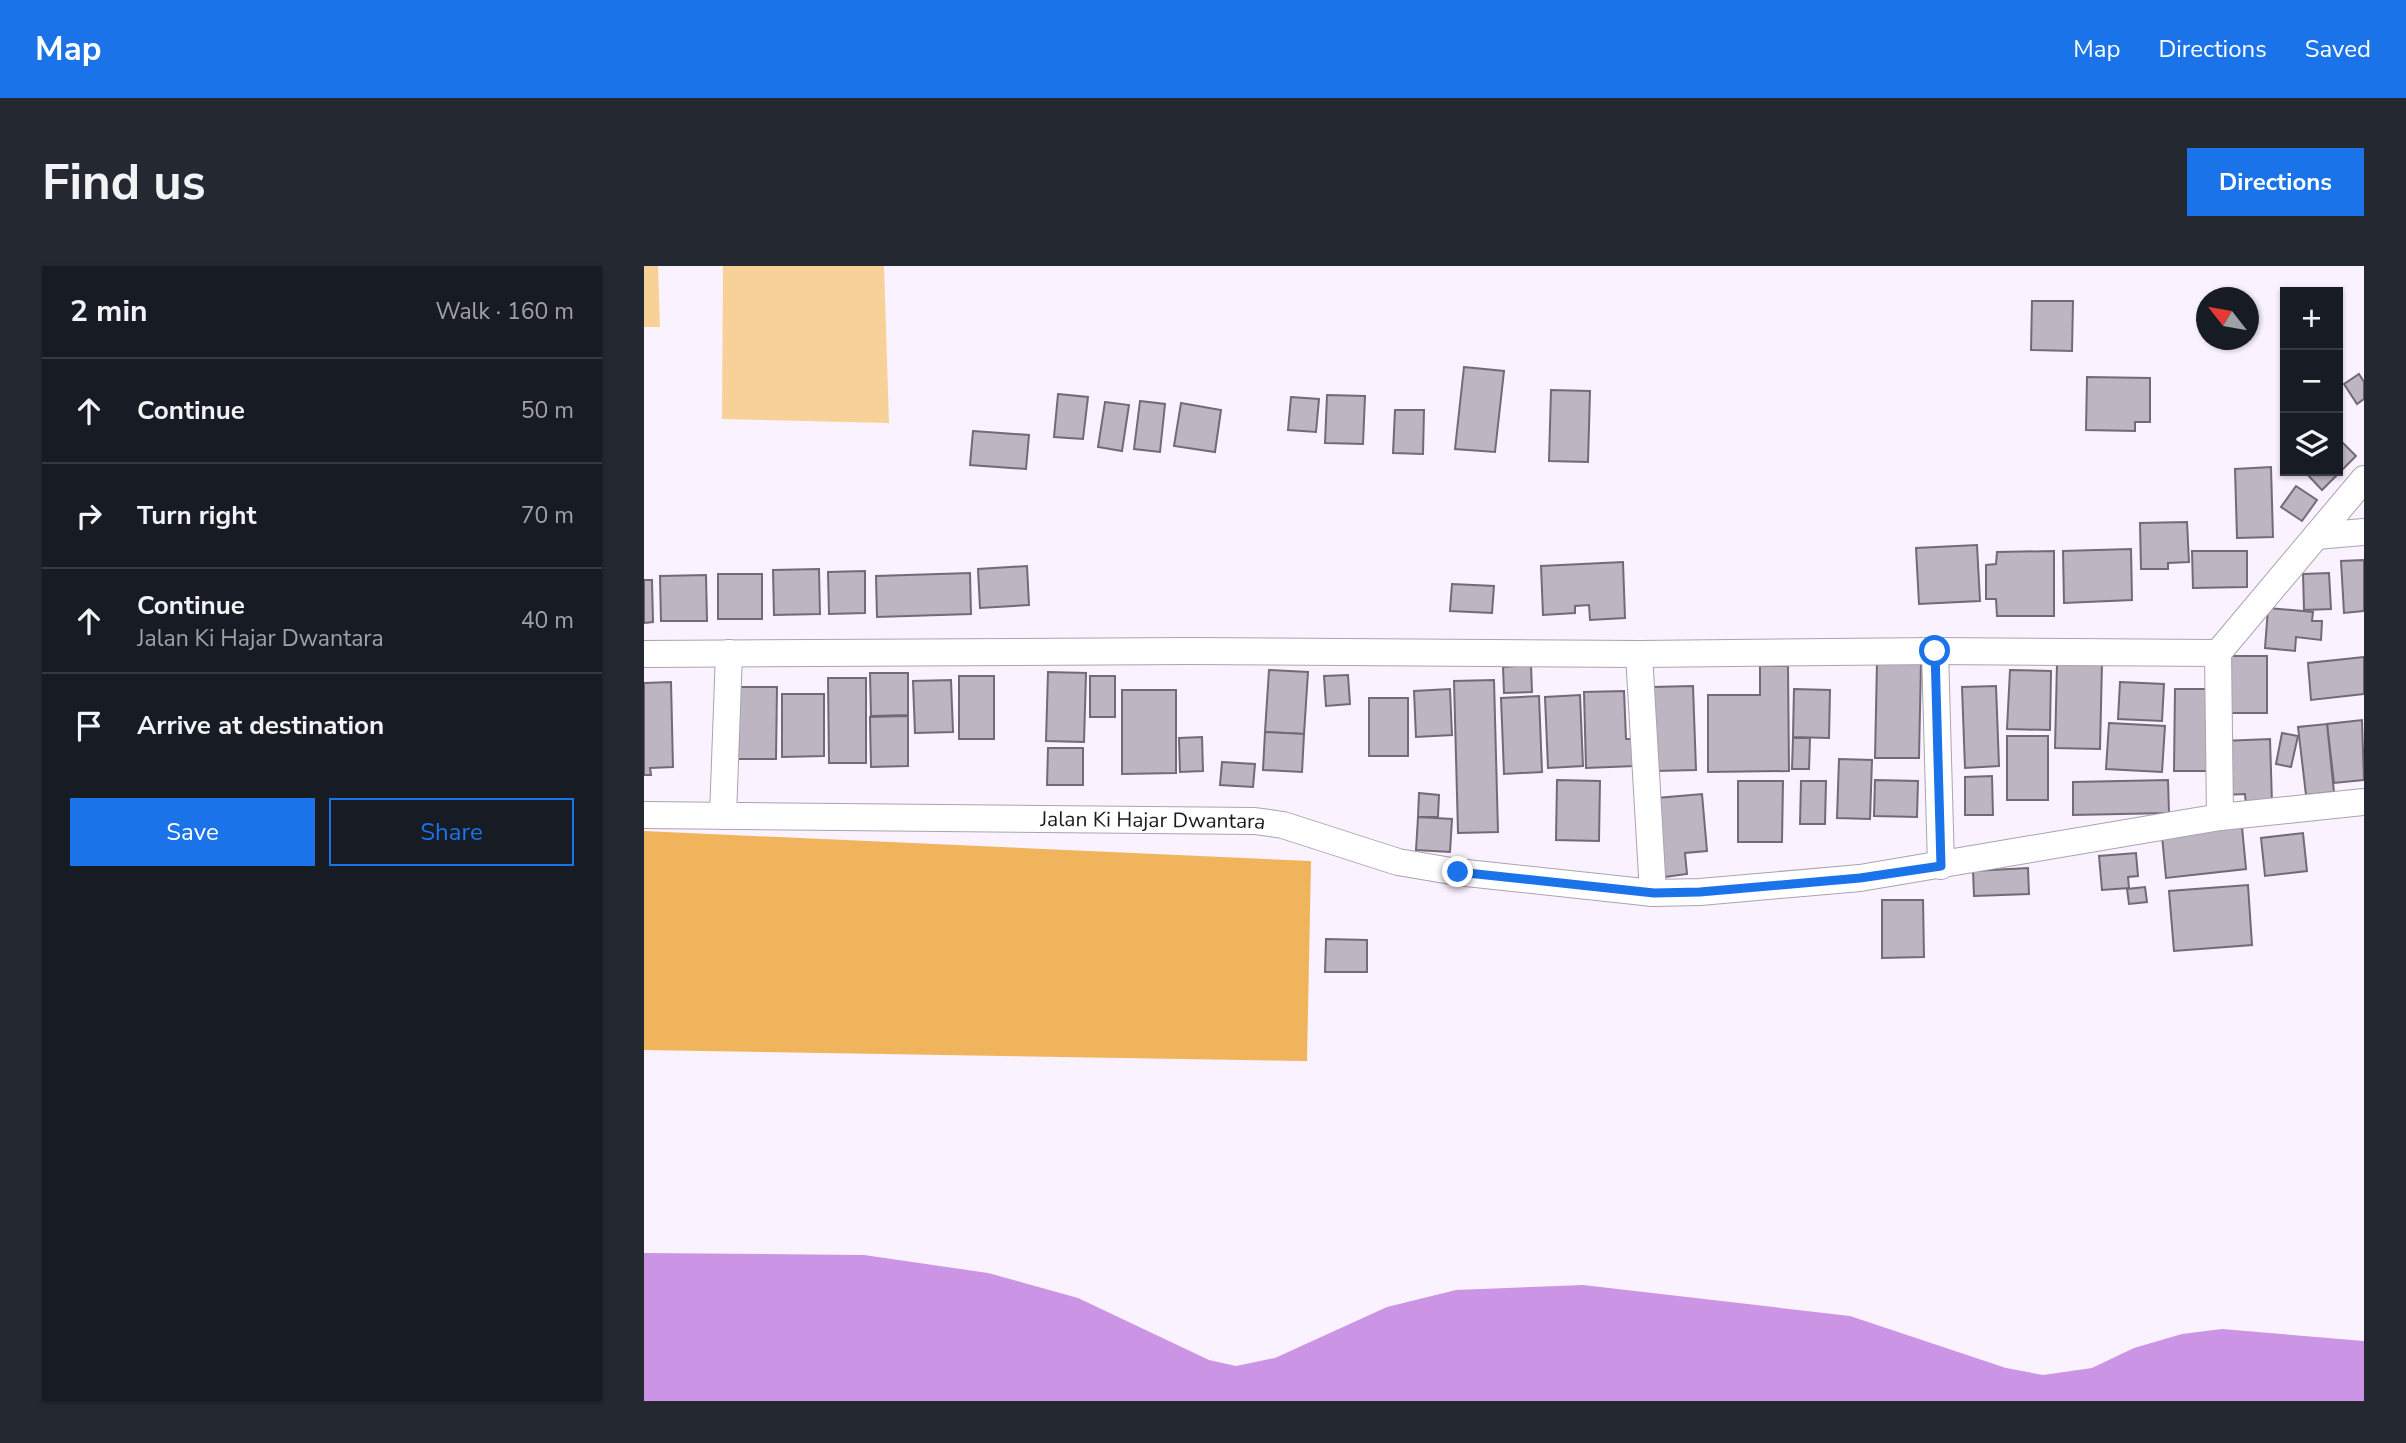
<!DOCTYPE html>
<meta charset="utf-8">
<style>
body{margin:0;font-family:"Nunito Sans",sans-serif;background:#242831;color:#f1f3f6}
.controls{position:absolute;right:21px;top:21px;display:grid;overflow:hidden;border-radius:0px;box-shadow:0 2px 5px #0004}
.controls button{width:63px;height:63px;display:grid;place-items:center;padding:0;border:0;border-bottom:2px solid #363941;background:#171b24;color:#f1f3f6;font:35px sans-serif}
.compass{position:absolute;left:1552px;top:21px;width:63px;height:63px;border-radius:50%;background:#171b24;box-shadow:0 2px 5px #0004;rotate:301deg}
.stop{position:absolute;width:21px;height:21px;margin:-16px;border:5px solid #1a73e8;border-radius:50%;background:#fff}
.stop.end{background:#1a73e8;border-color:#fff;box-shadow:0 2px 7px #0008}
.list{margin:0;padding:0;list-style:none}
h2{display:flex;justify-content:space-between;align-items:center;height:91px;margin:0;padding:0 28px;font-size:30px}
h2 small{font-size:23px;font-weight:400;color:#9ea1a6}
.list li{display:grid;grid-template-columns:46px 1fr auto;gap:21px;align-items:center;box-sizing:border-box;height:105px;padding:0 28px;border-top:2px solid #363941}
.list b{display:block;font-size:26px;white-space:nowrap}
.list p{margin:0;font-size:23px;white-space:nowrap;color:#9ea1a6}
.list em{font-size:23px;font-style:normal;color:#9ea1a6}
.actions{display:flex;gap:14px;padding:21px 28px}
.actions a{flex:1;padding:16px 0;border:2px solid #1a73e8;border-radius:0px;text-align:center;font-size:24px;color:#1a73e8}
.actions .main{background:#1a73e8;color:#fff}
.icon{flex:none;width:38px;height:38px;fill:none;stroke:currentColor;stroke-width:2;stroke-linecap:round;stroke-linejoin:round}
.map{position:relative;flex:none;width:1720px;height:1135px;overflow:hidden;border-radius:0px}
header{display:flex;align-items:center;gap:42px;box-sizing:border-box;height:98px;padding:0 35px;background:#1a73e8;color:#fff}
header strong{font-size:33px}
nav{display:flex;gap:38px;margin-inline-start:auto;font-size:24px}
.intro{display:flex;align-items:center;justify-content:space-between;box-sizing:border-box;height:168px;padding:0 42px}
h1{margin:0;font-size:49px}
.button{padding:18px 32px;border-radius:0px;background:#1a73e8;color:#fff;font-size:24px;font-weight:700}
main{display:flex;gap:42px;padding:0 42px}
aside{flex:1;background:#171b24;border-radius:0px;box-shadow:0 2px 5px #0004}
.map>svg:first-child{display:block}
.green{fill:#f8d199}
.forest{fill:#f0b55c}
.water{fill:#cb94e4}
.building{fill:#bdb5c1;stroke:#726a76;stroke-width:2}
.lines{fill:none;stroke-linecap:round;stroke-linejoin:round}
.minor-casing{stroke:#aba3af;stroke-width:28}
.minor{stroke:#fff;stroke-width:26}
.route{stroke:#1a73e8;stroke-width:9}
.labels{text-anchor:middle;stroke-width:5;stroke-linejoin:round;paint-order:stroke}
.street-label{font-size:21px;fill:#1d1a1f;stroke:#fff}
</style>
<header>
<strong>Map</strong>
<nav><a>Map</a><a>Directions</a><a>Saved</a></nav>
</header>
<div class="intro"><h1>Find us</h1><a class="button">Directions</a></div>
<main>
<aside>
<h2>2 min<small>Walk · 160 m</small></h2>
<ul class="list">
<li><svg class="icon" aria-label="ahead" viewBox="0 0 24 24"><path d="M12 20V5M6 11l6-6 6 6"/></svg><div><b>Continue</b></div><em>50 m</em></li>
<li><svg class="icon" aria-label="right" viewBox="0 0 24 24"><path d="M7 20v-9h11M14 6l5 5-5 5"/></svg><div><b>Turn right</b></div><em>70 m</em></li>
<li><svg class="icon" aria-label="ahead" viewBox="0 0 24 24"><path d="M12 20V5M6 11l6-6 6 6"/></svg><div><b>Continue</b><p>Jalan Ki Hajar Dwantara</p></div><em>40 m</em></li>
<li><svg class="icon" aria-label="arrive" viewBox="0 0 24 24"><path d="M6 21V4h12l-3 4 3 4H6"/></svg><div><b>Arrive at destination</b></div></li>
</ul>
<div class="actions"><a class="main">Save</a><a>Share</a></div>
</aside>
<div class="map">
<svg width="1720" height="1135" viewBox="0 0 1720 1135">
<rect width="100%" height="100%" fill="#faf2ff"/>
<!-- green -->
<g class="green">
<path d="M 0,0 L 14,0 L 16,61 L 0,61 Z"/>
<path d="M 79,0 L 240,0 L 245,157 L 78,153 Z"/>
</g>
<!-- forest -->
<path class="forest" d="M 0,565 L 667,595 L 663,795 L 0,784 Z"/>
<!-- water -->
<path class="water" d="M 0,987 L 220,989 L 344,1007 L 434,1032 L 565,1094 L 592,1100 L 631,1092 L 743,1041 L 812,1024 L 939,1019 L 1206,1050 L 1362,1102 L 1399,1109 L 1448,1102 L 1490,1082 L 1538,1068 L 1578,1063 L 1720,1075 L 1720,1135 L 0,1135 Z"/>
<!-- building -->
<g class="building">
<path d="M 1388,35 L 1429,35 L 1428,85 L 1387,84 Z"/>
<path d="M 820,101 L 860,105 L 851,186 L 811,183 Z"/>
<path d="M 1715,108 L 1720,116 L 1720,133 L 1713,138 L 1700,118 Z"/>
<path d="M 1443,111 L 1506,112 L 1506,156 L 1491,156 L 1491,165 L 1442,164 Z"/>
<path d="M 907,124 L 946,125 L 944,196 L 905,195 Z"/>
<path d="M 414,128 L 444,131 L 439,173 L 410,171 Z"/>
<path d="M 683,129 L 721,130 L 719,178 L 681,177 Z"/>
<path d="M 647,131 L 675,133 L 672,166 L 644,164 Z"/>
<path d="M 496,135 L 521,138 L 516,186 L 490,183 Z"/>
<path d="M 461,136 L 485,139 L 478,185 L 454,181 Z"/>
<path d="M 537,137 L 577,144 L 571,186 L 530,180 Z"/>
<path d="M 751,144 L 780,144 L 779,188 L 749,187 Z"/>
<path d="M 329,165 L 385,169 L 382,203 L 326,199 Z"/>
<path d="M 1694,172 L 1712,190 L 1678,224 L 1660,205 L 1694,205 Z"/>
<path d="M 1627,201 L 1629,271 L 1593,272 L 1591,203 Z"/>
<path d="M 1652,220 L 1673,234 L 1658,255 L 1637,241 Z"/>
<path d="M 1543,256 L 1545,296 L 1524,297 L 1524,303 L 1497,303 L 1496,257 Z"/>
<path d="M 1333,279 L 1336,335 L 1275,338 L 1272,282 Z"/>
<path d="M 1487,283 L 1488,334 L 1420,337 L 1419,285 Z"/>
<path d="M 1410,285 L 1410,350 L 1353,350 L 1352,333 L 1342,333 L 1342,299 L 1352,298 L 1353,286 Z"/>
<path d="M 1548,285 L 1603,285 L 1603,321 L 1549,322 Z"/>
<path d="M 1720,294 L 1720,345 L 1700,347 L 1697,295 Z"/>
<path d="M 979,296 L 981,352 L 946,354 L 945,339 L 931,340 L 931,347 L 899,349 L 897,300 Z"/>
<path d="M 383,300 L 385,339 L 336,342 L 334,303 Z"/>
<path d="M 175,303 L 176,348 L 130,349 L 129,304 Z"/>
<path d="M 221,305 L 221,347 L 185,348 L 184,306 Z"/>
<path d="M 326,307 L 327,348 L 233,351 L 232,310 Z"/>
<path d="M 1685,307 L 1687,343 L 1660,344 L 1659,308 Z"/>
<rect x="74" y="308" width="44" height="45"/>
<path d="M 62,309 L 63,355 L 17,355 L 16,310 Z"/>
<path d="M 0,314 L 8,314 L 9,356 L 0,357 Z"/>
<path d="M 808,318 L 850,320 L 848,347 L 806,345 Z"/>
<path d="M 1624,342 L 1669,346 L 1668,355 L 1678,355 L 1677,374 L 1652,371 L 1651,385 L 1621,382 Z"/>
<path d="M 1583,390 L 1623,390 L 1623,447 L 1582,447 Z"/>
<path d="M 1720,391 L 1720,428 L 1667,434 L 1664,397 Z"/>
<path d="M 1233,396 L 1277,396 L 1275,492 L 1231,492 Z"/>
<path d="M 1413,397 L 1458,397 L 1456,483 L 1411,482 Z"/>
<path d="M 887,399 L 888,426 L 860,427 L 859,401 Z"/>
<path d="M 1116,400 L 1144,400 L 1145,505 L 1064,506 L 1064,429 L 1116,429 Z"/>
<path d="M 625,404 L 664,406 L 660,468 L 621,466 Z"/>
<path d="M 1366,404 L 1407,405 L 1406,464 L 1363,463 Z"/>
<path d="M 404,406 L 442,407 L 440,476 L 402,475 Z"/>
<path d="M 226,407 L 264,407 L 264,449 L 227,450 Z"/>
<path d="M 704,409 L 706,438 L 682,440 L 680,410 Z"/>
<rect x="315" y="410" width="35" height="63"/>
<rect x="446" y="410" width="25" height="41"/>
<path d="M 184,412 L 222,412 L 222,497 L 185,497 Z"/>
<path d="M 307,414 L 309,466 L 271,467 L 269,415 Z"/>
<path d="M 850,414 L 854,566 L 814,567 L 810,415 Z"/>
<path d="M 27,416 L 29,501 L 6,502 L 7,509 L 0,509 L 0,417 Z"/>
<path d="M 1476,416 L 1520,418 L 1518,455 L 1474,453 Z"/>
<path d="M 1049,420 L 1052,504 L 1011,505 L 1008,421 Z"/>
<path d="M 1352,420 L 1355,500 L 1321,502 L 1318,421 Z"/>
<path d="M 95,421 L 133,421 L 132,493 L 94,493 Z"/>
<path d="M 806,423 L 808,469 L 772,471 L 770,425 Z"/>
<path d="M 1150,423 L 1186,424 L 1185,472 L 1149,471 Z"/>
<path d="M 1531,423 L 1570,423 L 1569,505 L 1530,505 Z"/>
<path d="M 478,424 L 532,424 L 532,507 L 478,508 Z"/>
<path d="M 980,425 L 982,473 L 990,473 L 991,500 L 942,502 L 940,426 Z"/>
<path d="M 138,428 L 180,428 L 180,490 L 138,491 Z"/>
<path d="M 936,429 L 939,500 L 904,502 L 901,431 Z"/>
<path d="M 895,430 L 898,506 L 860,508 L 857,432 Z"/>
<rect x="725" y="432" width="39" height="58"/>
<path d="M 264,450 L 264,500 L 227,501 L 226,451 Z"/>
<path d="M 1718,454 L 1720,514 L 1690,517 L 1683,458 Z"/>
<path d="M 1465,457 L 1521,460 L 1518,506 L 1462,503 Z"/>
<path d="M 1683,458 L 1690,526 L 1662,529 L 1654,461 Z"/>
<path d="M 621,466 L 660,468 L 658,506 L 619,504 Z"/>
<path d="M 1638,467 L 1654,470 L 1647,501 L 1632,498 Z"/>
<rect x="1363" y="470" width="41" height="64"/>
<path d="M 558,471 L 559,505 L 536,506 L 535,472 Z"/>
<path d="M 1149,472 L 1166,472 L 1165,503 L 1148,503 Z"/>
<path d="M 1626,473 L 1628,537 L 1602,539 L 1601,528 L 1581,529 L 1579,475 Z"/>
<path d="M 404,482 L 439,482 L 439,519 L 403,519 Z"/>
<path d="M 1195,493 L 1228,494 L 1226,553 L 1193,552 Z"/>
<path d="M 578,496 L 611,498 L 609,521 L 576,519 Z"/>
<path d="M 1348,510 L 1349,549 L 1321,549 L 1321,511 Z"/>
<path d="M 913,514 L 956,515 L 955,575 L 912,574 Z"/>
<path d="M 1231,514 L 1274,515 L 1273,551 L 1230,550 Z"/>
<path d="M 1524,514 L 1525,547 L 1429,549 L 1429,516 Z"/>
<path d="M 1094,515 L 1139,515 L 1138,576 L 1094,576 Z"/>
<path d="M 1157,515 L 1182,515 L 1181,558 L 1156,558 Z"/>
<path d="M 775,527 L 795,529 L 794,551 L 774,551 Z"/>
<path d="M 1058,528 L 1063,585 L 1041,587 L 1043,608 L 1020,611 L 1013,532 Z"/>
<path d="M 774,551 L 808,553 L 806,586 L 772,584 Z"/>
<path d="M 1598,561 L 1602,603 L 1522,612 L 1518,570 Z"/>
<path d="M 1659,567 L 1663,605 L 1621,610 L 1617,572 Z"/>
<path d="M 1492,587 L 1494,610 L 1484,611 L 1485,622 L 1458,624 L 1455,590 Z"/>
<path d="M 1384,602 L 1385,628 L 1330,630 L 1329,605 Z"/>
<path d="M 1604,619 L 1608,679 L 1530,685 L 1525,625 Z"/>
<path d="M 1501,621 L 1503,636 L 1485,638 L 1483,623 Z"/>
<path d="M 1238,634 L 1279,634 L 1280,691 L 1238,692 Z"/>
<path d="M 682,673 L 723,674 L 723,706 L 681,706 Z"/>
</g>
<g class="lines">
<!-- minor casing -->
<g class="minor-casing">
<g id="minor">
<path d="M 1672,270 L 1720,266"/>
<path d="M 1291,385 L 1297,600"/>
<path d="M 1574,387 L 1576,551"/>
<path d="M 0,388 L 546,385 L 995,388 L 1291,385 L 1574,387 L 1720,213"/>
<path d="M 995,388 L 1009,627"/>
<path id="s1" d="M 0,549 L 611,555 L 639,559 L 754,596 L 813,606 L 1009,627 L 1056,626 L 1216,612 L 1576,551 L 1720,536"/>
<path d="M 79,550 L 85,387"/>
</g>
</g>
<!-- minor -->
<use href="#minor" class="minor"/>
</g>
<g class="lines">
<!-- route -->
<path class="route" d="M 814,606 L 1010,627 L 1056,626 L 1216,612 L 1297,600 L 1291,385"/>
</g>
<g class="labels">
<!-- street labels -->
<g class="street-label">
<text dy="7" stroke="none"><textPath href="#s1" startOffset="509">Jalan Ki Hajar Dwantara</textPath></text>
</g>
</g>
</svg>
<div class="controls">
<button>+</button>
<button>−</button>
<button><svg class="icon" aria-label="layers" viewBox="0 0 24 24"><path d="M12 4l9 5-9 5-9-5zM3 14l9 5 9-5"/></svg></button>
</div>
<svg class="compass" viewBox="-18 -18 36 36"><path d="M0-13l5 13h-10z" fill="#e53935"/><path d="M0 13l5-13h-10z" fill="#9ea1a6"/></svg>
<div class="stop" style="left:1291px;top:385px"></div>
<div class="stop end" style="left:814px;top:606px"></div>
</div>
</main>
